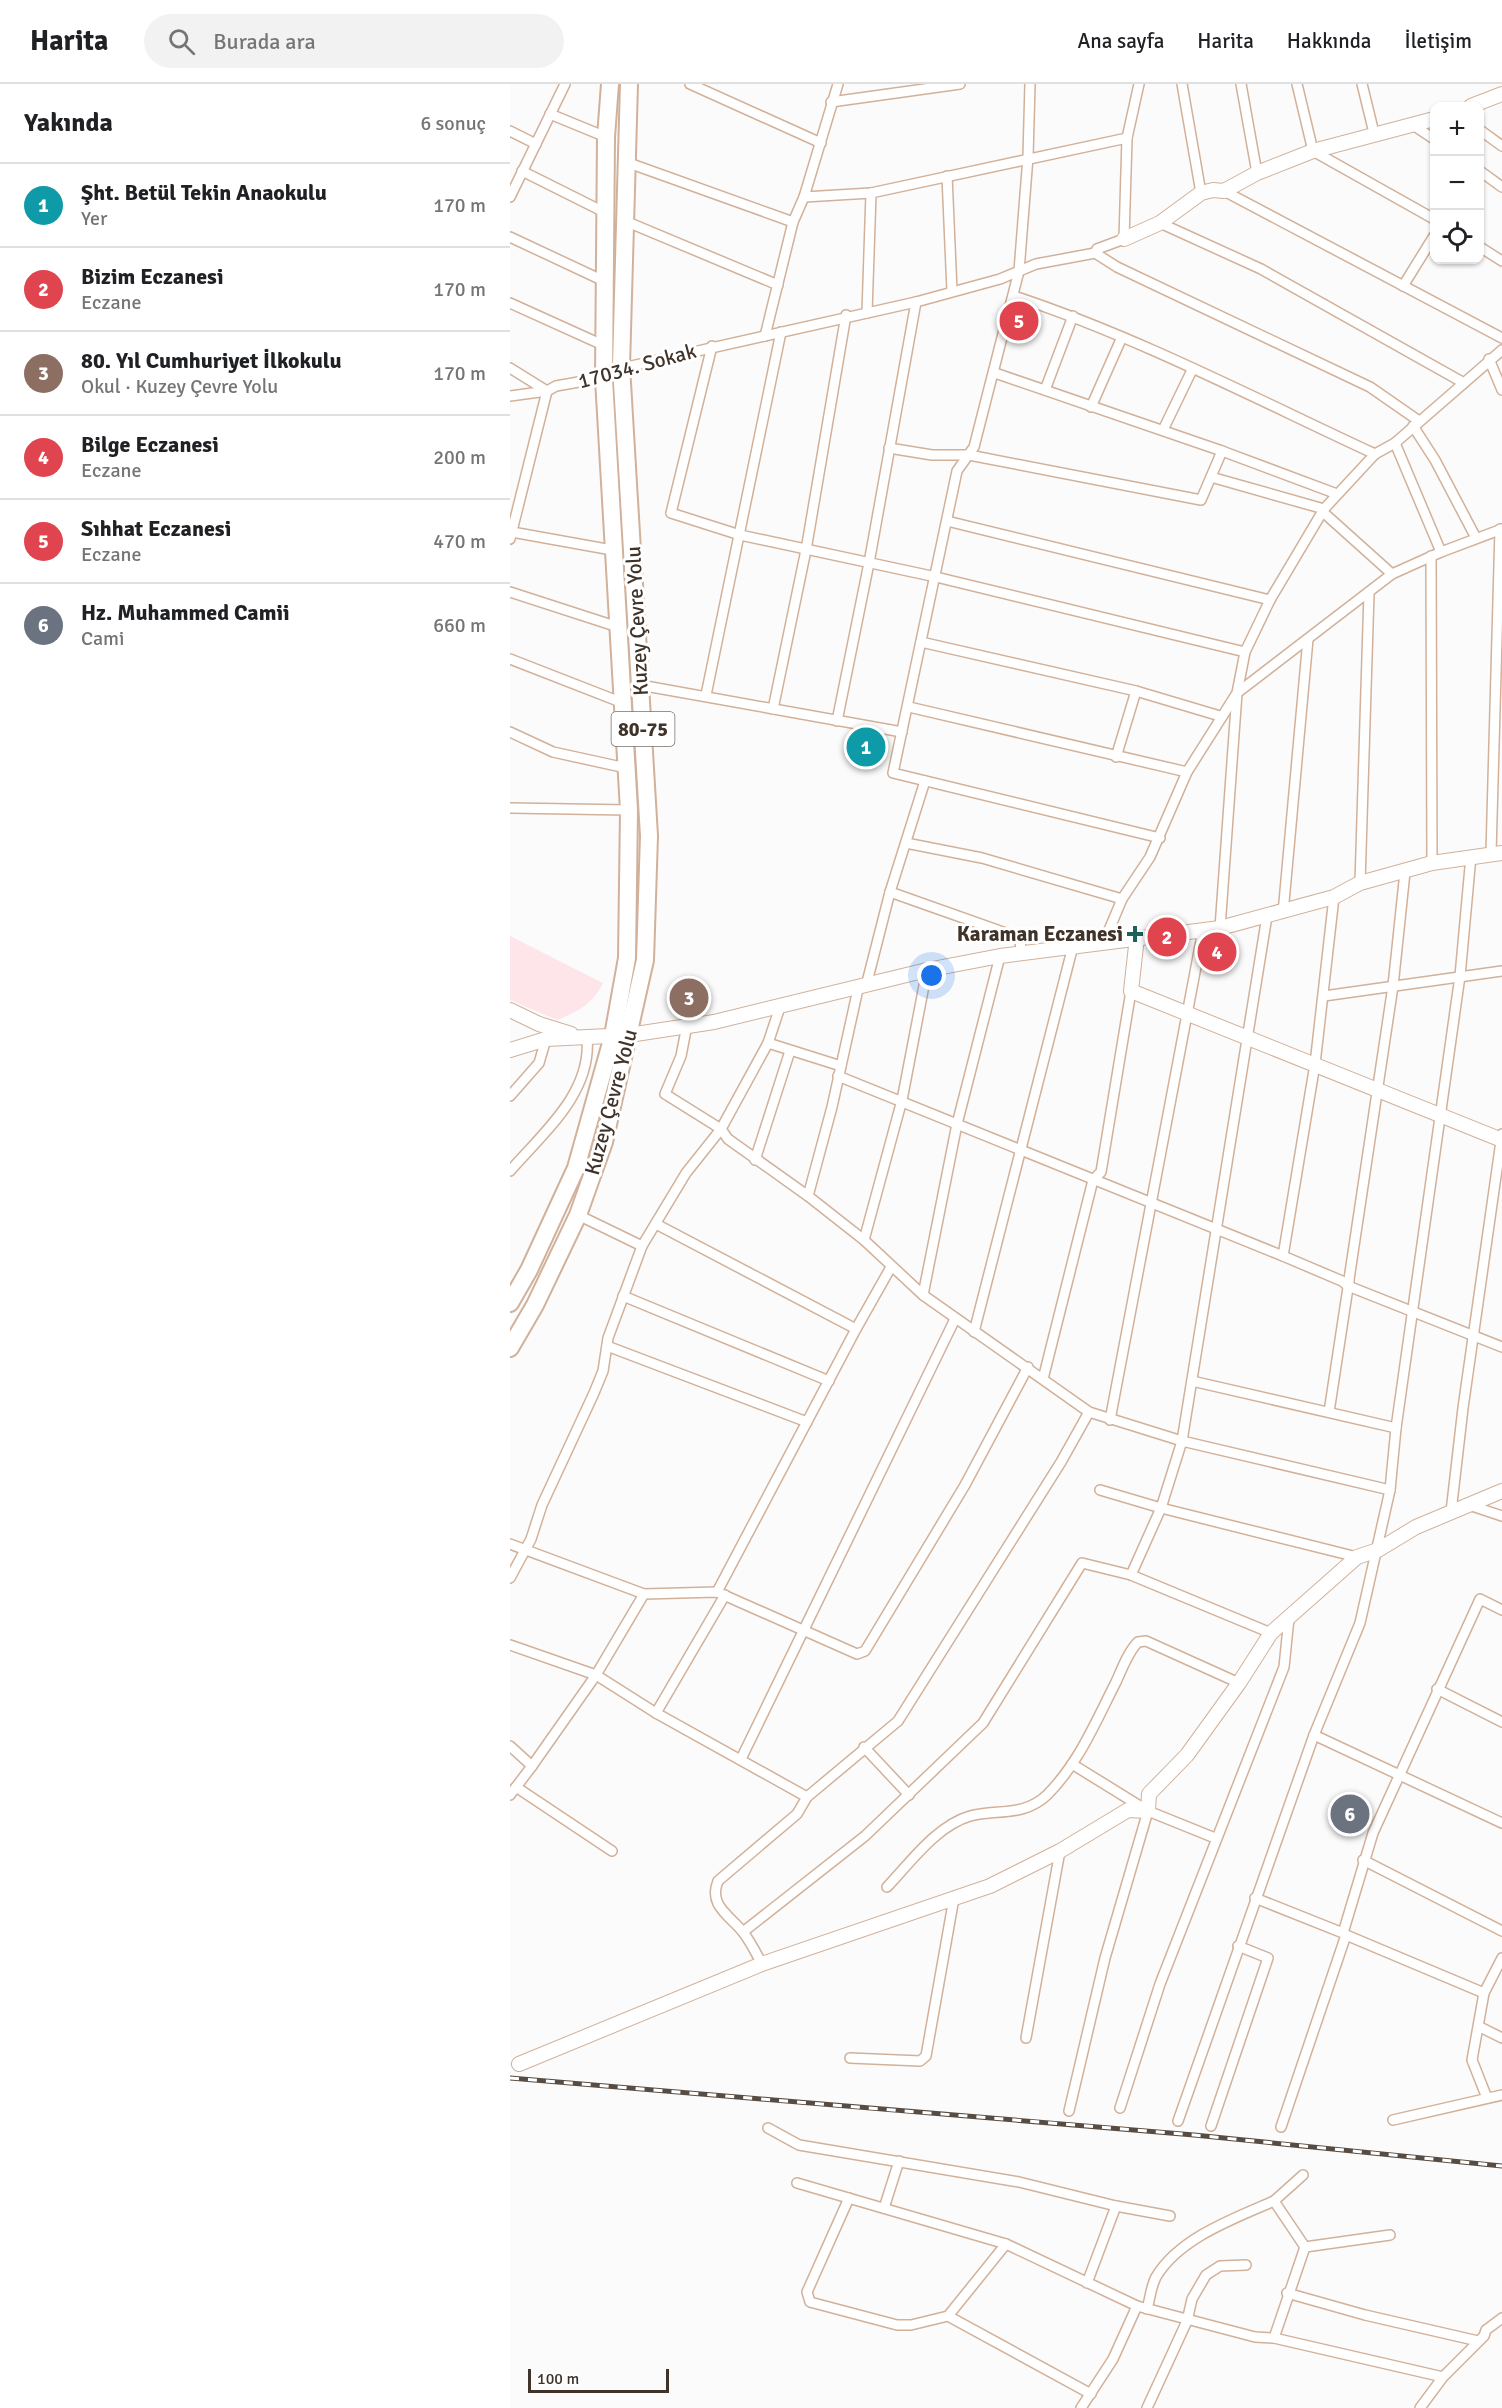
<!DOCTYPE html>
<html lang="tr">
<meta charset="utf-8">
<style>
body{margin:0;font-family:Signika,sans-serif;background:#f2f2f2;color:#202124}
.controls{position:absolute;right:18px;top:18px;display:grid;overflow:hidden;border-radius:12px;box-shadow:0 2px 4px #0004}
.controls button{width:54px;height:54px;display:grid;place-items:center;padding:0;border:0;border-bottom:2px solid #e0e0e0;background:#fff;color:#202124;font:30px sans-serif}
.scale{position:absolute;left:18px;bottom:15px;width:141px;box-sizing:border-box;padding-left:6px;border:3px solid #403329;border-top:0;font-size:16px;line-height:21px;white-space:nowrap;color:#403329;-webkit-text-stroke:4px #fff;paint-order:stroke}
.you{position:absolute;left:422px;top:892px;width:21px;height:21px;margin:-15px;border:4px solid #fff;border-radius:50%;background:#1a73e8;box-shadow:0 0 0 9px #1a73e833}
.badge{display:grid;place-items:center;width:39px;height:39px;border-radius:50%;background:#0f766e;color:#fff;font-size:20px;font-weight:700}
.pin{position:absolute;translate:-50% -50%;border:3px solid #fff;box-shadow:0 2px 6px #0006}
.list{margin:0;padding:0;list-style:none}
h2{display:flex;justify-content:space-between;align-items:center;height:78px;margin:0;padding:0 24px;font-size:26px}
h2 small{font-size:20px;font-weight:400;color:#757577}
.list li{display:grid;grid-template-columns:39px 1fr auto;gap:18px;align-items:center;box-sizing:border-box;height:84px;padding:0 24px;border-top:2px solid #e0e0e0}
.list b{display:block;font-size:22px;white-space:nowrap}
.list p{margin:0;font-size:20px;white-space:nowrap;color:#757577}
.list em{font-size:20px;font-style:normal;color:#757577}
.icon{flex:none;width:33px;height:33px;fill:none;stroke:currentColor;stroke-width:2;stroke-linecap:round;stroke-linejoin:round}
.map{position:relative;flex:none;width:992px;height:2324px;overflow:hidden}
header{display:flex;align-items:center;gap:36px;box-sizing:border-box;height:84px;padding:0 30px;background:#fff;border-bottom:2px solid #e0e0e0}
header strong{font-size:28px}
nav{display:flex;gap:33px;margin-inline-start:auto;font-size:21px}
.search{width:420px;height:54px;background:#f2f2f2;display:flex;align-items:center;gap:15px;box-sizing:border-box;padding:0 21px;border-radius:33px;color:#757577;font-size:22px}
main{display:flex}
aside{flex:1;background:#fff}
.map>svg:first-child{display:block}
.green{fill:#fde5e9}
.lines{fill:none;stroke-linecap:round;stroke-linejoin:round}
.street-casing{stroke:#d1b19a;stroke-width:12}
.secondary-casing{stroke:#d1b19a;stroke-width:16}
.highway-casing{stroke:#d1b19a;stroke-width:20}
.street{stroke:#fff;stroke-width:9}
.secondary{stroke:#fff;stroke-width:14}
.highway{stroke:#fff;stroke-width:16}
.rail-casing{stroke:#574c43;stroke-width:5}
.rail{stroke:#fff;stroke-width:3;stroke-dasharray:9;stroke-linecap:butt}
.poi-dot{fill:#196358;stroke:#fff;stroke-width:2}
.labels{text-anchor:middle;stroke-width:6;stroke-linejoin:round;paint-order:stroke}
.shield{fill:#fff;stroke:#797069;stroke-width:1.5}
.shield-label{font-size:20px;font-weight:bold;fill:#403329}
.street-label{font-size:21px;fill:#403329;stroke:#fff}
.poi-label{font-size:21px;font-weight:bold;fill:#403329;stroke:#fff;text-anchor:end}
</style>
<header>
<strong>Harita</strong>
<div class="search"><svg class="icon" aria-label="search" viewBox="0 0 24 24"><circle cx="10" cy="10" r="6"/><path d="M15 15l6 6"/></svg>Burada ara</div>
<nav><a>Ana sayfa</a><a>Harita</a><a>Hakkında</a><a>İletişim</a></nav>
</header>
<main>
<aside>
<h2>Yakında<small>6 sonuç</small></h2>
<ul class="list">
<li><span class="badge" style="background:#0f9aa8">1</span><div><b>Şht. Betül Tekin Anaokulu</b><p>Yer</p></div><em>170 m</em></li>
<li><span class="badge" style="background:#e0444e">2</span><div><b>Bizim Eczanesi</b><p>Eczane</p></div><em>170 m</em></li>
<li><span class="badge" style="background:#8d6e63">3</span><div><b>80. Yıl Cumhuriyet İlkokulu</b><p>Okul · Kuzey Çevre Yolu</p></div><em>170 m</em></li>
<li><span class="badge" style="background:#e0444e">4</span><div><b>Bilge Eczanesi</b><p>Eczane</p></div><em>200 m</em></li>
<li><span class="badge" style="background:#e0444e">5</span><div><b>Sıhhat Eczanesi</b><p>Eczane</p></div><em>470 m</em></li>
<li><span class="badge" style="background:#6b7280">6</span><div><b>Hz. Muhammed Camii</b><p>Cami</p></div><em>660 m</em></li>
</ul>
</aside>
<div class="map">
<svg width="992" height="2324" viewBox="0 0 992 2324">
<rect width="100%" height="100%" fill="#fbfbfb"/>
<!-- green -->
<path class="green" d="M 0,852 L 93,899 C 83,920 67,928 47,936 L 0,916 Z"/>
<g class="lines">
<!-- street casing -->
<g class="street-casing">
<g id="street">
<path d="M 180,0 L 311,59"/>
<path d="M 520,0 L 518,73 L 509,187 L 464,363 L 447,387 L 383,689 L 650,754"/>
<path d="M 672,0 L 691,109"/>
<path d="M 731,0 L 747,89"/>
<path d="M 787,0 L 803,67 L 924,135"/>
<path d="M 852,0 L 864,49"/>
<path d="M 321,18 L 450,0"/>
<path d="M 40,30 L 96,53"/>
<path d="M 903,41 L 924,55"/>
<path d="M 970,46 L 992,62"/>
<path d="M 0,47 L 26,60"/>
<path d="M 116,78 L 283,138"/>
<path d="M 12,87 L 96,129"/>
<path d="M 970,87 L 992,103"/>
<path d="M 437,92 L 442,207"/>
<path d="M 714,107 L 992,254"/>
<path d="M 0,113 L 55,0"/>
<path d="M 294,113 L 361,109 L 617,54"/>
<path d="M 115,137 L 268,201"/>
<path d="M 650,139 L 751,185 L 954,299"/>
<path d="M 0,153 L 96,198"/>
<path d="M 970,163 L 992,177"/>
<path d="M 585,169 L 607,183 L 860,303 L 909,337"/>
<path d="M 893,202 L 924,152"/>
<path d="M 504,212 C 628,253 746,315 865,370"/>
<path d="M 0,219 L 95,262"/>
<path d="M 357,229 L 361,109"/>
<path d="M 255,252 L 283,138 L 294,113 L 328,0"/>
<path d="M 202,262 L 161,429 L 230,451 L 426,493 L 735,568"/>
<path d="M 979,275 L 992,306"/>
<path d="M 0,284 L 37,307 L 0,455"/>
<path d="M 108,285 L 406,218 L 490,195 L 526,180 L 585,169 L 587,165 L 614,155 L 617,54 L 629,0"/>
<path d="M 485,289 L 712,367 L 827,410"/>
<path d="M 535,306 L 563,232"/>
<path d="M 0,312 L 37,307 L 46,302 L 97,293"/>
<path d="M 581,323 L 612,253"/>
<path d="M 903,342 L 925,376 L 966,454"/>
<path d="M 653,346 L 682,286"/>
<path d="M 885,359 L 931,468"/>
<path d="M 379,364 L 422,371 L 459,371 L 691,416 L 712,367"/>
<path d="M 701,393 L 814,425"/>
<path d="M 814,429 L 882,490"/>
<path d="M 437,437 L 760,516"/>
<path d="M 2,448 L 102,466"/>
<path d="M 921,472 L 922,779"/>
<path d="M 0,508 L 108,543"/>
<path d="M 411,558 L 626,607 L 710,632"/>
<path d="M 0,575 L 113,619"/>
<path d="M 130,601 L 392,648"/>
<path d="M 196,611 L 271,248"/>
<path d="M 399,623 L 677,688"/>
<path d="M 263,625 L 296,466 L 336,231"/>
<path d="M 327,637 L 359,479 L 406,218"/>
<path d="M 0,648 L 43,668 L 116,684"/>
<path d="M 606,673 L 626,607"/>
<path d="M 0,724 L 119,726"/>
<path d="M 396,759 L 472,774 L 612,815"/>
<path d="M 981,769 L 990,445"/>
<path d="M 895,788 L 883,902 L 838,1202 L 992,1263"/>
<path d="M 850,799 L 859,509"/>
<path d="M 380,808 L 510,854 L 511,869"/>
<path d="M 773,829 L 798,555"/>
<path d="M 710,844 L 727,609 L 882,490 L 931,468 L 992,445"/>
<path d="M 585,858 L 599,846 L 612,815 L 640,773 L 677,688 L 727,609 L 735,568 L 760,516 L 814,425 L 865,370 L 885,359 L 992,266"/>
<path d="M 356,902 L 380,808 L 415,697"/>
<path d="M 814,912 L 992,887"/>
<path d="M 177,941 L 171,972 L 155,1010 L 211,1045 L 218,1055 L 298,1112 L 354,1156 L 413,1211 L 579,1328 L 672,1357 L 880,1406"/>
<path d="M 258,959 L 331,982"/>
<path d="M 328,992 L 773,1172 L 832,1197 L 838,1202"/>
<path d="M 0,1012 L 29,979 L 36,955"/>
<path d="M 245,1076 L 280,967"/>
<path d="M 0,1087 C 33,1049 82,1009 77,954"/>
<path d="M 298,1112 L 322,1023 L 348,905"/>
<path d="M 68,1131 L 132,1162"/>
<path d="M 146,1140 L 346,1245"/>
<path d="M 354,1156 L 392,1016 L 417,886"/>
<path d="M 773,1172 L 805,980 L 824,813"/>
<path d="M 413,1211 L 447,1040 L 490,872"/>
<path d="M 113,1212 L 319,1297"/>
<path d="M 464,1248 L 563,862"/>
<path d="M 97,1262 L 297,1338"/>
<path d="M 533,1295 L 583,1096 L 591,1088 L 621,907"/>
<path d="M 682,1297 L 886,1344"/>
<path d="M 819,1328 L 839,1197"/>
<path d="M 600,1336 L 693,846"/>
<path d="M 590,1406 L 651,1424 L 847,1473"/>
<path d="M 959,1421 L 992,1432"/>
<path d="M 941,1428 L 953,1324 L 992,1050"/>
<path d="M 0,1460 L 134,1510 L 207,1508 L 347,1570 L 355,1567 L 455,1401 L 518,1283"/>
<path d="M 621,1491 L 651,1424 L 672,1357 L 757,832"/>
<path d="M 0,1494 L 21,1455 L 32,1421 L 84,1309 L 93,1287 L 98,1254 L 132,1162 L 176,1089 L 211,1045 L 258,959 L 271,920"/>
<path d="M 207,1508 L 346,1245 L 381,1183"/>
<path d="M 0,1561 L 86,1591 L 146,1629 L 297,1713"/>
<path d="M 927,1605 L 992,1638"/>
<path d="M 146,1629 L 215,1511"/>
<path d="M 804,1651 L 992,1739"/>
<path d="M 0,1662 L 22,1682 L 0,1711"/>
<path d="M 354,1663 L 399,1711"/>
<path d="M 231,1675 L 445,1235"/>
<path d="M 562,1680 L 638,1727 L 705,1754"/>
<path d="M 22,1682 L 86,1591 L 134,1510"/>
<path d="M 6,1703 L 102,1767"/>
<path d="M 853,1776 L 992,1847"/>
<path d="M 377,1803 C 400,1779 426,1742 460,1732 C 487,1725 514,1733 537,1711 C 569,1679 586,1637 606,1598 C 612,1585 618,1568 628,1558 L 636,1557 L 729,1599"/>
<path d="M 745,1814 L 833,1849"/>
<path d="M 233,1848 L 355,1752 L 473,1639 L 572,1479 L 621,1491 L 761,1549"/>
<path d="M 836,1851 L 974,1909"/>
<path d="M 252,1880 C 246,1869 240,1857 233,1848 C 219,1831 198,1821 208,1797 L 287,1730 L 297,1713 L 388,1637 L 551,1378 L 579,1328"/>
<path d="M 970,1943 L 992,1954"/>
<path d="M 516,1954 L 550,1767"/>
<path d="M 340,1974 L 410,1977 L 416,1972 L 444,1814"/>
<path d="M 977,2014 L 962,1976 L 974,1909 L 992,1874"/>
<path d="M 610,2024 L 650,1900 L 774,1583 L 779,1534"/>
<path d="M 559,2027 L 595,1874 L 638,1727"/>
<path d="M 883,2036 L 992,2011"/>
<path d="M 668,2037 L 804,1651 L 850,1539 L 880,1406 L 886,1344 L 950,892 L 961,772"/>
<path d="M 701,2042 L 758,1874 L 728,1862"/>
<path d="M 771,2043 L 836,1851 L 833,1849 L 863,1749 L 970,1515 L 992,1526"/>
<path d="M 258,2044 L 289,2061 L 509,2098 L 606,2122 L 660,2132"/>
<path d="M 287,2099 L 496,2160 L 627,2222 L 745,2253 L 764,2254 L 933,2293"/>
<path d="M 339,2114 L 297,2208 L 300,2218 L 387,2241 L 401,2241 L 438,2232 L 581,2310"/>
<path d="M 374,2124 L 389,2077"/>
<path d="M 795,2163 L 880,2151"/>
<path d="M 577,2199 L 606,2122"/>
<path d="M 777,2209 L 855,2231 L 968,2257"/>
<path d="M 637,2225 C 640,2215 641,2202 646,2193 C 669,2154 725,2134 764,2117"/>
<path d="M 438,2232 L 496,2160"/>
<path d="M 764,2254 L 795,2163 L 764,2117 L 793,2091"/>
<path d="M 571,2324 L 603,2275 L 627,2222"/>
<path d="M 637,2324 L 677,2237 L 682,2215 L 696,2191 L 710,2182 L 736,2181"/>
<path d="M 910,2324 L 933,2293 L 974,2252 L 976,2246 L 992,2234"/>
</g>
</g>
<!-- secondary casing -->
<g class="secondary-casing">
<g id="secondary">
<path d="M 961,22 L 992,10"/>
<path d="M 614,155 L 650,139 L 691,109 L 703,106 L 714,107 L 747,89 L 803,67 L 924,35"/>
<path d="M 627,853 L 621,907 L 992,1056"/>
<path d="M 0,926 L 29,940 L 61,950"/>
<path d="M 0,966 L 36,955 L 119,951 L 204,938 L 417,886 L 490,872 L 710,844 L 824,813 L 850,799 L 922,779 L 992,769"/>
<path d="M 9,1980 L 252,1880 L 480,1802 L 550,1767 L 618,1726 L 638,1727 L 639,1710 L 677,1671 L 729,1599 L 761,1549 L 847,1473 L 868,1466 L 906,1443 L 992,1407"/>
</g>
</g>
<!-- highway casing -->
<g class="highway-casing">
<g id="highway">
<path d="M 0,1219 L 19,1186 L 66,1084 L 103,952 L 117,874 L 119,726 L 94,295 L 96,53 L 100,0"/>
<path d="M 0,1264 L 25,1221 L 68,1131 L 94,1058 L 135,876 L 139,752 L 111,282 L 119,0"/>
</g>
</g>
<!-- street -->
<use href="#street" class="street"/>
<!-- secondary -->
<use href="#secondary" class="secondary"/>
<!-- highway -->
<use href="#highway" class="highway"/>
<!-- rail casing -->
<g class="rail-casing">
<path id="rail" d="M 0,1994 L 684,2051 L 992,2082"/>
</g>
<!-- rail -->
<use href="#rail" class="rail"/>
</g>
<!-- markers -->
<path class="poi-dot" d="M622 841h6v6h6v6h-6v6h-6v-6h-6v-6h6z"/>
<g class="labels">
<!-- shield labels -->
<rect class="shield" x="101.5" y="628" width="63" height="34" rx="4.5"/>
<g class="shield-label">
<text x="133" y="652">80-75</text>
</g>
<!-- street labels -->
<g class="street-label">
<text transform="translate(127 282) rotate(-15)" y="7">17034. Sokak</text>
<text transform="translate(127 537) rotate(-93)" y="7">Kuzey Çevre Yolu</text>
<text transform="translate(101 1018) rotate(-75)" y="7">Kuzey Çevre Yolu</text>
</g>
<!-- poi labels -->
<g class="poi-label">
<text x="613" y="857">Karaman Eczanesi</text>
</g>
</g>
</svg>
<div class="controls">
<button>+</button>
<button>−</button>
<button><svg class="icon" aria-label="locate" viewBox="0 0 24 24"><circle cx="12" cy="12" r="6"/><path d="M12 2v4M12 18v4M2 12h4M18 12h4"/></svg></button>
</div>
<div class="scale">100 m</div>
<div class="you"></div>
<div class="pin badge" style="left:356px;top:663px;background:#0f9aa8">1</div>
<div class="pin badge" style="left:657px;top:853px;background:#e0444e">2</div>
<div class="pin badge" style="left:179px;top:914px;background:#8d6e63">3</div>
<div class="pin badge" style="left:707px;top:868px;background:#e0444e">4</div>
<div class="pin badge" style="left:509px;top:237px;background:#e0444e">5</div>
<div class="pin badge" style="left:840px;top:1730px;background:#6b7280">6</div>
</div>
</main>
